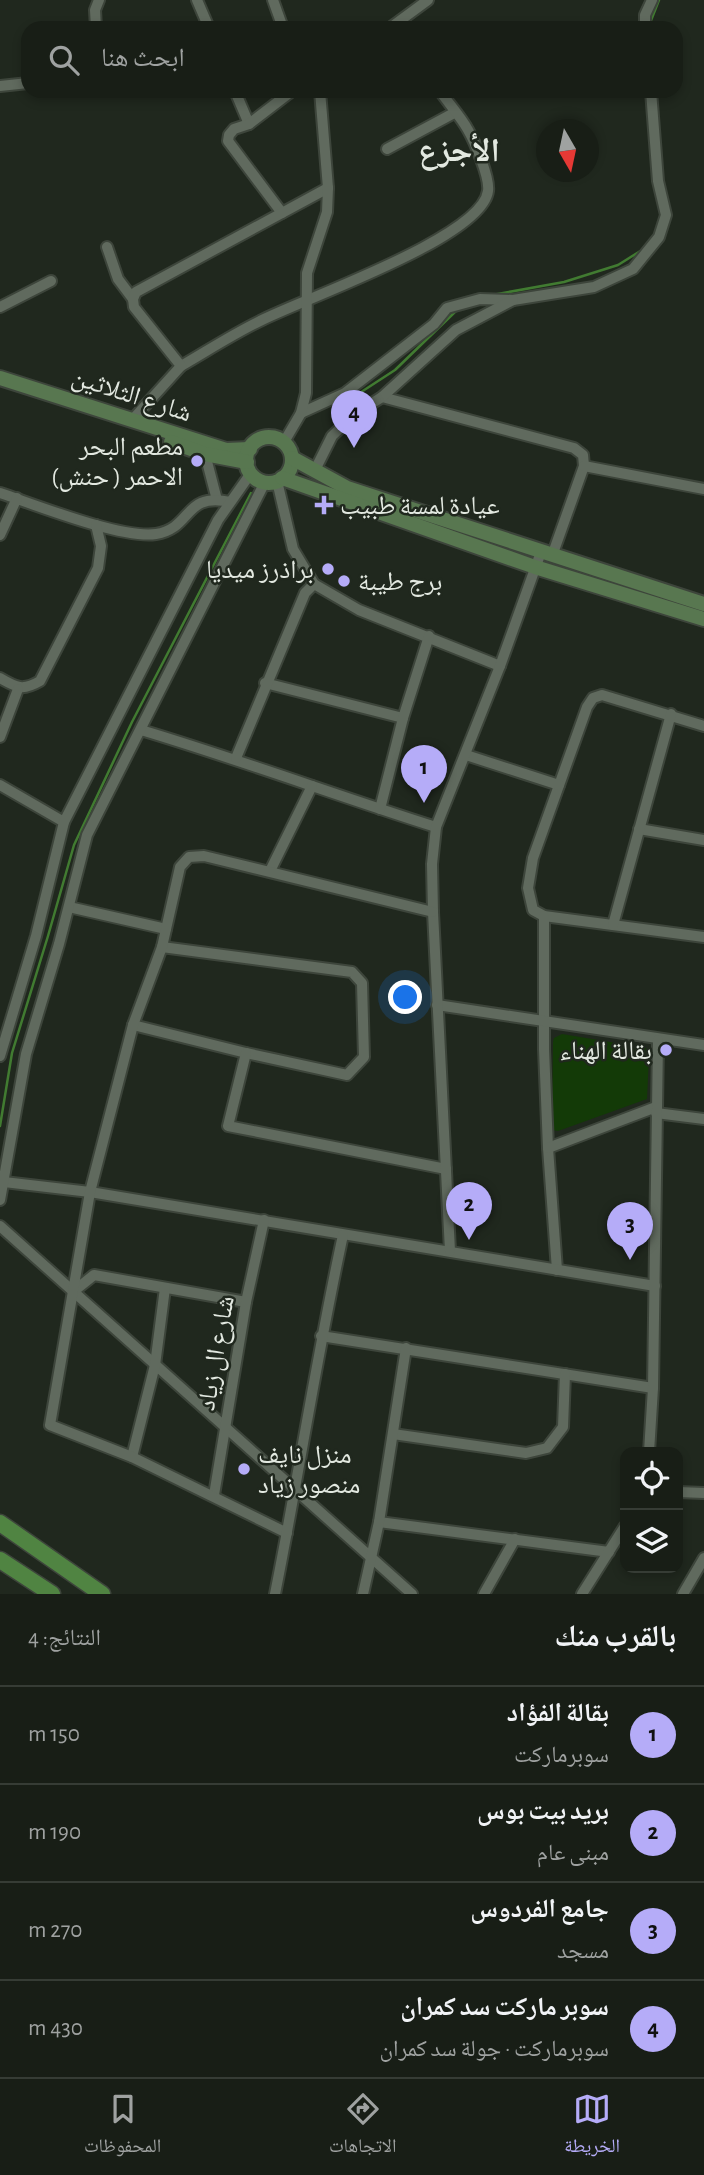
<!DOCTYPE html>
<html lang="ar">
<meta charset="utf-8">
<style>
body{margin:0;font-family:"Alegreya Sans","Noto Naskh Arabic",sans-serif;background:#21271f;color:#f1f3f6;direction:rtl}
.controls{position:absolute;right:21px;bottom:21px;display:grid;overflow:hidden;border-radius:14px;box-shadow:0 4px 10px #0003}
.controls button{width:63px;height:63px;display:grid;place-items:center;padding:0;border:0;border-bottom:2px solid #363c35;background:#181e16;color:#f1f3f6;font:35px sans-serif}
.compass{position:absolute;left:536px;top:119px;width:63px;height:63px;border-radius:50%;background:#181e16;box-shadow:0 4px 10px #0003;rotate:171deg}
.you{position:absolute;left:406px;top:998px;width:24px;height:24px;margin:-18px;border:5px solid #fff;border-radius:50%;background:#1a73e8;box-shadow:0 0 0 10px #1a73e833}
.badge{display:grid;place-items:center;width:46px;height:46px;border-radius:50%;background:#b5acf8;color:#111;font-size:23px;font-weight:700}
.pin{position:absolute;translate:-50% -58px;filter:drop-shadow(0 2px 4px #0008)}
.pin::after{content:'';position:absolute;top:37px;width:24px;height:21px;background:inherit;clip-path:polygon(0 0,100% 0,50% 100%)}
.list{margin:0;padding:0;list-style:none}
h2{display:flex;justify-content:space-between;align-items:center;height:91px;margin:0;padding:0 28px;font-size:30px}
h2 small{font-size:23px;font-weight:400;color:#9fa2a1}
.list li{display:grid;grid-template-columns:46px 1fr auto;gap:21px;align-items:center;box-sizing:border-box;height:98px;padding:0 28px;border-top:2px solid #363c35}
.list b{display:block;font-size:26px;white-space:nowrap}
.list p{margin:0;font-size:23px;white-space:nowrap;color:#9fa2a1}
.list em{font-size:23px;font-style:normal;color:#9fa2a1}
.icon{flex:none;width:38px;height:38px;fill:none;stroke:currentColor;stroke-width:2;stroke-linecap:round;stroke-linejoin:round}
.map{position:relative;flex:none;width:704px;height:1594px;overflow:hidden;direction:ltr}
.search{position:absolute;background:#181e16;box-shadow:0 4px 10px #0003;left:21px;right:21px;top:21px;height:77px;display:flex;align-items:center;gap:18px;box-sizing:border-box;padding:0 24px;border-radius:21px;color:#9fa2a1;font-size:26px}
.sheet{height:483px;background:#181e16}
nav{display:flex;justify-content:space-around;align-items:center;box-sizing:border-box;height:98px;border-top:2px solid #363c35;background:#181e16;font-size:19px;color:#9fa2a1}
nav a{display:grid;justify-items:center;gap:4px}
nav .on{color:#b5acf8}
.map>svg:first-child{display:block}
.green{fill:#133a07}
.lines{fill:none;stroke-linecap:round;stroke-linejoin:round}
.stream{stroke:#417b31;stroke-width:2.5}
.street-casing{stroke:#3d453b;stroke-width:14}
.secondary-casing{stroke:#3d453b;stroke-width:18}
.primary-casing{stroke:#3d453b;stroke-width:19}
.street{stroke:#606a5e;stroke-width:10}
.secondary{stroke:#587750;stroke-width:14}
.primary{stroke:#508442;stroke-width:16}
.poi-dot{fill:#b5acf8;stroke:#20281e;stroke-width:2.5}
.labels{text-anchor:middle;stroke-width:5;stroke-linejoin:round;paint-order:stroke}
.street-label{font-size:26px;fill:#e2e8e0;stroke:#20281e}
.poi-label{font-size:26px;fill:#e2e8e0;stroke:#20281e;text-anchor:end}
.district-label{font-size:33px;font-weight:bold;fill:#e2e8e0;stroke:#20281e}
</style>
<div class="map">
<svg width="704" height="1594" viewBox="0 0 704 1594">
<rect width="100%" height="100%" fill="#20281e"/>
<!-- green -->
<path class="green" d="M 562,1034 L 646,1048 L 649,1056 L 647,1099 L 558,1131 L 552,1130 L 553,1042 L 554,1038 Z"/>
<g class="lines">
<!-- stream -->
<g class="stream">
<path d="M 650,23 L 659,0"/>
<path d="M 492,295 L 564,282 L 618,265 L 642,250"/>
<path d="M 332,411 L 395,370 L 457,310"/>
<path d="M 0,1126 L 12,1053 L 48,936 L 74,845 L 132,722 L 251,493"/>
</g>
<!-- street casing -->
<g class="street-casing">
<g id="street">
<path d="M 197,0 L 209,28"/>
<path d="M 273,0 L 283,28"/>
<path d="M 96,28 L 95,10 L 99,0"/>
<path d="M 390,28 L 428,0"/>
<path d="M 645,28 L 645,15 L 652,0"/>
<path d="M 0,86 L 28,83"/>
<path d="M 235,91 L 249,124"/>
<path d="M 387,149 L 454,113"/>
<path d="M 282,213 L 228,141 L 229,135 L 234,129 L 249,124 L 292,91"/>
<path d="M 107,247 L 118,279 L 133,299"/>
<path d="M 0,307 L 51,281"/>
<path d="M 181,366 C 207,351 233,334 260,321 C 302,299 482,238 488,191 C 490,178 475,142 468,130 C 461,117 449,104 440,91"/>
<path d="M 382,397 L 574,448 L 583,455 L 584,466 L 552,556"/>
<path d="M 301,413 L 345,393 L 434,324 L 447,308 L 480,299 L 513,300 L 594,287 L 633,269 L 659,237 L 666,215 L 658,181 L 651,91"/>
<path d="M 133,419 L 181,366 L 134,307 L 133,299 L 136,292 L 328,188"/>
<path d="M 284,442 L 301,413 L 306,393 L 307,273 L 327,212 L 328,188 L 320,91"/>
<path d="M 205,454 L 217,500"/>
<path d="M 584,466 L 704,489"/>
<path d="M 315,470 L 332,436 L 355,414 L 382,397 L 456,330 L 513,300"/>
<path d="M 277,481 L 293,549 L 314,584 L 359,610 L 500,666"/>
<path d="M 0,493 C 36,505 121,539 156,534 C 193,528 183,492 230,502"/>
<path d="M 0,535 L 17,498"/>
<path d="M 0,678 C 17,688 23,691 40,681 L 98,568 L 101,546 L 96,525"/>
<path d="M 265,683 L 403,718"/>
<path d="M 704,726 L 602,695 L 593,698 L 587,707 L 533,858 L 528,888 L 533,910 L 544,916 L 704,937"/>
<path d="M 141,730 C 241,760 338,796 436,827"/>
<path d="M 0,737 L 18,689"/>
<path d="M 466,755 L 559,785"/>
<path d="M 236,758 L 305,593 L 314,584"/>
<path d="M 0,785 L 64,822"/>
<path d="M 380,809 L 403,718 L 429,636"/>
<path d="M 639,829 L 704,840"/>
<path d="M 270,871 L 312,786"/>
<path d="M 69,907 L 166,929"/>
<path d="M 544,916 L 544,1049 L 548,1148 L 557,1270"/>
<path d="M 613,925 L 671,714"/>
<path d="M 437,1005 L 704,1045"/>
<path d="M 133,1025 L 246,1053 L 347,1075 L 364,1057 L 362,983 L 352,972 L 162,947"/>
<path d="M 246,1053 L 228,1126 L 446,1169"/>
<path d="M 0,1056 L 36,936 L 64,822 L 218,520 L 251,473"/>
<path d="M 656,1113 L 704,1119"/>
<path d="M 548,1148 L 656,1107"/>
<path d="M 4,1182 L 90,1192 L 655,1286"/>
<path d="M 0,1200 L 26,1054 L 59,944 L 87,835 L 265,482"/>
<path d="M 0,1226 L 412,1594"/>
<path d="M 450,1251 L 433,912 L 432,864 L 436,827 L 500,666 L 541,552"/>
<path d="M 74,1291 L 94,1275 L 246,1302"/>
<path d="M 321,1336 L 653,1388"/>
<path d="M 393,1434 L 526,1453 L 547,1448 L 563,1427 L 565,1374"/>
<path d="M 649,1452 L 653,1388 L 658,1040"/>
<path d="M 132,1457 L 155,1365 L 165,1288"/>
<path d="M 678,1492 L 704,1493"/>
<path d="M 214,1495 L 246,1302 L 264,1220"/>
<path d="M 379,1522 L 609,1552"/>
<path d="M 287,1533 L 132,1457 L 50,1425 L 90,1192 L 133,1025 L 162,947 L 180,867 L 189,857 L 204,856 L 433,912"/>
<path d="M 275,1594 C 299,1474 317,1354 343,1235"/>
<path d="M 363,1594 L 379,1522 L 406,1348"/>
<path d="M 484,1594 L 515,1539"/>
<path d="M 582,1594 L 625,1526"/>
<path d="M 683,1594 L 704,1558"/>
</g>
</g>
<!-- secondary casing -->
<g class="secondary-casing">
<g id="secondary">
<path d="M 0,378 L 226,450 L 250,449"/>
<circle cx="269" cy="460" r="23"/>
<path d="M 171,442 L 205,454 L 247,462"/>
<path d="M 292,458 L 347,488 L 704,604"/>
<path d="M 282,478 L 535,567 L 704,619"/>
</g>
</g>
<!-- primary casing -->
<g class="primary-casing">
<g id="primary">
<path d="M 0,1523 L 102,1594"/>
<path d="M 0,1560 L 52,1594"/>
</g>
</g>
<!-- street -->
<use href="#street" class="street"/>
<!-- secondary -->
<use href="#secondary" class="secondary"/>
<!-- primary -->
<use href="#primary" class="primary"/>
</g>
<!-- markers -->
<g class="poi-dot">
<circle cx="197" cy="461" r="7"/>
<path d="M320.5 494.5h7v7h7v7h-7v7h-7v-7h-7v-7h7z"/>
<circle cx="328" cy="569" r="7"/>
<circle cx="344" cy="581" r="7"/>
<circle cx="666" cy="1050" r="7"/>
<circle cx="244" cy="1469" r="7"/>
</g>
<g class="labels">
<!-- street labels -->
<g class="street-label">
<text transform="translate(132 394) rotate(18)" y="9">شارع الثلاثين</text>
<text transform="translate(215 1353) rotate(-80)" y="9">شارع ال زياد</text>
</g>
<!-- poi labels -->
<g class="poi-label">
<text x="183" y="455">مطعم البحر<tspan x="183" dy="30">الاحمر ( حنش)</tspan></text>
<text x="340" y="514" text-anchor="start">عيادة لمسة طبيب</text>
<text x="314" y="578">براذرز ميديا</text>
<text x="358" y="590" text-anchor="start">برج طيبة</text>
<text x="652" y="1059">بقالة الهناء</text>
<text x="258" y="1463" text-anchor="start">منزل نايف<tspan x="258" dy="30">منصور زياد</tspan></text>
</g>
<!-- district labels -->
<g class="district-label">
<text x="459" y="161">الأجزع</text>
</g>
</g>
</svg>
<div class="controls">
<button><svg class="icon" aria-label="locate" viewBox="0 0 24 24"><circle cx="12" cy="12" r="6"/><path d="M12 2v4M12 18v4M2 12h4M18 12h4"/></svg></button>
<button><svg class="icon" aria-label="layers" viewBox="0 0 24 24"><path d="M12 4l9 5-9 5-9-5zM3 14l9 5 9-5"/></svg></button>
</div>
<svg class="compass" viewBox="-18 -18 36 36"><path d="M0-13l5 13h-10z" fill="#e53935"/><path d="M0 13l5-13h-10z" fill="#9fa2a1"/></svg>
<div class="you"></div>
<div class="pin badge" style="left:424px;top:803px">1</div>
<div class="pin badge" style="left:469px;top:1240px">2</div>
<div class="pin badge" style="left:630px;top:1260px">3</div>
<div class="pin badge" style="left:354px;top:448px">4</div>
<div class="search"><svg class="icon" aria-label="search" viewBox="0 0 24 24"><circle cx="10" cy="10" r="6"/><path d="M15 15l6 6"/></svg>ابحث هنا</div>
</div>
<section class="sheet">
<h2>بالقرب منك<small>النتائج: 4</small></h2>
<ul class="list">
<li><span class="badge">1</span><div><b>بقالة الفؤاد</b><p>سوبرماركت</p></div><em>150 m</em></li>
<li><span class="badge">2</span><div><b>بريد بيت بوس</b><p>مبنى عام</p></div><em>190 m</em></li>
<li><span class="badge">3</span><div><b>جامع الفردوس</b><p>مسجد</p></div><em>270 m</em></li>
<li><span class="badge">4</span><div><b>سوبر ماركت سد كمران</b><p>سوبرماركت · جولة سد كمران</p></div><em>430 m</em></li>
</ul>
</section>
<nav>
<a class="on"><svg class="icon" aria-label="map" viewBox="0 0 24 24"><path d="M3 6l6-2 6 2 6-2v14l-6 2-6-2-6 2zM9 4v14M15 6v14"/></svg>الخريطة</a>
<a><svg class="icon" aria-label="directions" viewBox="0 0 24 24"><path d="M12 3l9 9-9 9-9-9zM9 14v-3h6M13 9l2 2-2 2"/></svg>الاتجاهات</a>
<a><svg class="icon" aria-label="saved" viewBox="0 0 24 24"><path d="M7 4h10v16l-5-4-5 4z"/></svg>المحفوظات</a>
</nav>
